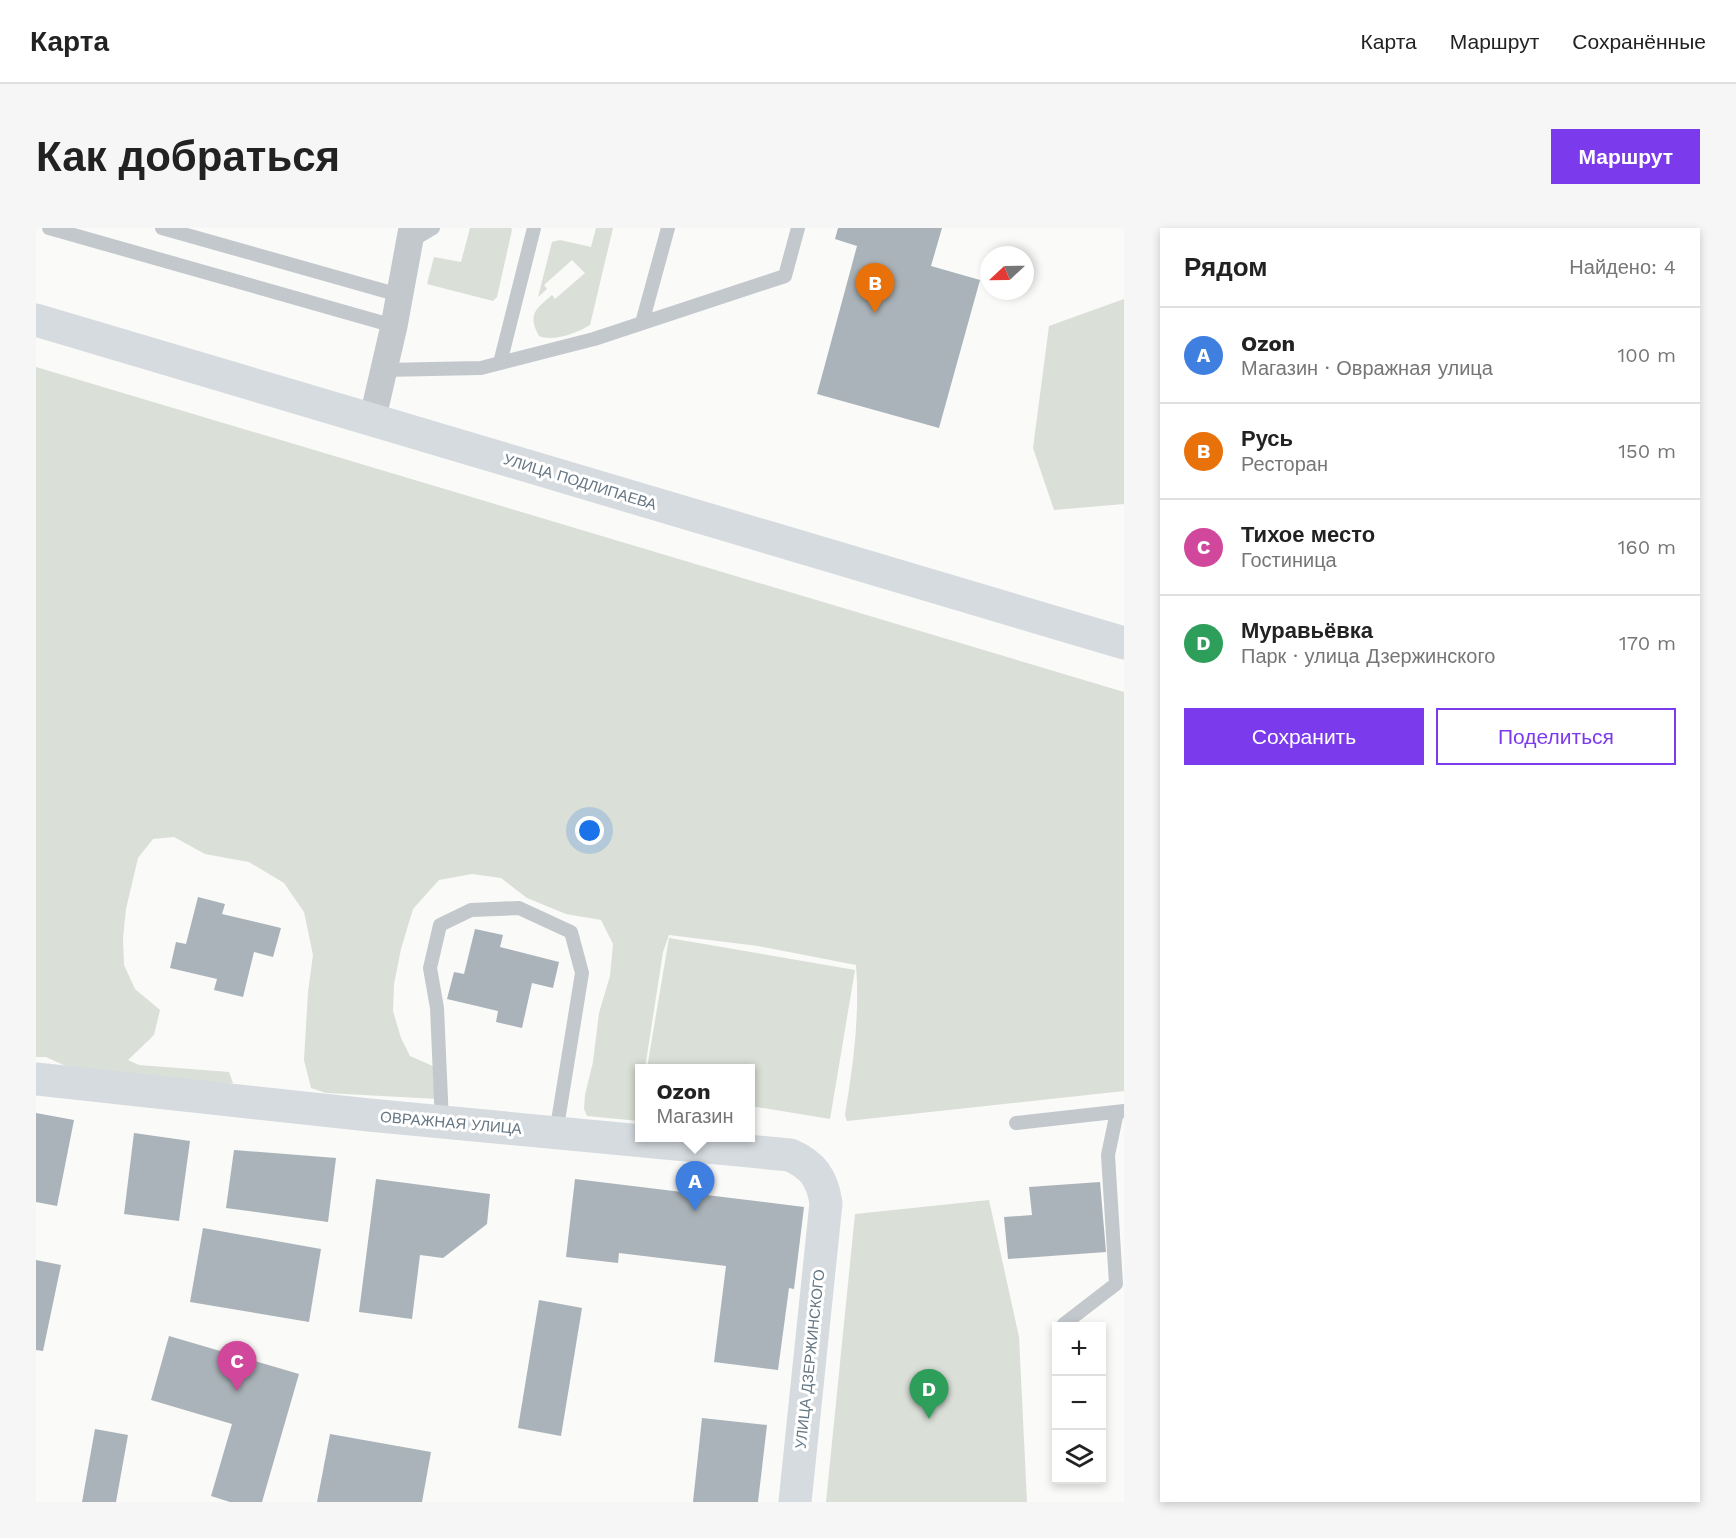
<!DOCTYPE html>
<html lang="ru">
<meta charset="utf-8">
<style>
body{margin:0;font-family:"Work Sans",sans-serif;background:#f6f6f6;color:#222}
.controls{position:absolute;right:18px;bottom:18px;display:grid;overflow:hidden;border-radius:0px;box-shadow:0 3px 9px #0003}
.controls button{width:54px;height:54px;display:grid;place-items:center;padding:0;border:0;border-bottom:2px solid #e0e0e0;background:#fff;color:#222;font:30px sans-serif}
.compass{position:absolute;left:944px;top:18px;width:54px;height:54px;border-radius:50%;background:#fff;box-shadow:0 3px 9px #0003;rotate:248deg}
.you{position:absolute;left:554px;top:603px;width:21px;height:21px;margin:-15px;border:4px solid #fff;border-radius:50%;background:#1a73e8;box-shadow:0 0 0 9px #1a73e833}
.badge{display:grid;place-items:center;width:39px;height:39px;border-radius:50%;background:#7c3aed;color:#fff;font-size:20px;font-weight:700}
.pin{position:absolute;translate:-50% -50px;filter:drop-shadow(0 2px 3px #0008)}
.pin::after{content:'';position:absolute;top:32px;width:21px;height:18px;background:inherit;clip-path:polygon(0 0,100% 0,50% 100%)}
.popup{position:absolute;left:599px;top:836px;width:120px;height:78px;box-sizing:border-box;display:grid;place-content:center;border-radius:0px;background:#fff;filter:drop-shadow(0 2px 4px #0005);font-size:20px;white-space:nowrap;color:#767676}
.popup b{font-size:22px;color:#222}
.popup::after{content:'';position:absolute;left:50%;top:100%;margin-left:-12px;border:12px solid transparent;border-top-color:#fff}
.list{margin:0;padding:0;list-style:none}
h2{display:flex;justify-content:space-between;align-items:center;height:78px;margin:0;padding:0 24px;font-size:26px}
h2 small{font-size:20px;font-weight:400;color:#767676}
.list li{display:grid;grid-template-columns:39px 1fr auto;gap:18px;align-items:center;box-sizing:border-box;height:96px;padding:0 24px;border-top:2px solid #e0e0e0}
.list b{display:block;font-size:22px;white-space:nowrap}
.list p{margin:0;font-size:20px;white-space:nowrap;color:#767676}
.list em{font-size:20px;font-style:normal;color:#767676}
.actions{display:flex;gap:12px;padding:18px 24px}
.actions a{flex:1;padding:14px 0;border:2px solid #7c3aed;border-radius:0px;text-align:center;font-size:21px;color:#7c3aed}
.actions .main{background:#7c3aed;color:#fff}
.icon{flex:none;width:33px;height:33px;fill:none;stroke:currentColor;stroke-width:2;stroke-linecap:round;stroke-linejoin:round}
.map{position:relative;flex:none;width:1088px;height:1274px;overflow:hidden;border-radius:0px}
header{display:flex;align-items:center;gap:36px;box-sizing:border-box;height:84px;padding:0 30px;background:#fff;border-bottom:2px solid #e0e0e0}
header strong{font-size:28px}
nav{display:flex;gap:33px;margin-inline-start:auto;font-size:21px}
.intro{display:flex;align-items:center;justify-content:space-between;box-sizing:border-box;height:144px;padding:0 36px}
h1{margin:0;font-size:42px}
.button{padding:15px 27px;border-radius:0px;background:#7c3aed;color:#fff;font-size:21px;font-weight:700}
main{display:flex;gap:36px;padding:0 36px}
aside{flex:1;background:#fff;border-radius:0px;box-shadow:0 3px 9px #0003}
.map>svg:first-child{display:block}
.green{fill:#dadfd7}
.building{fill:#aab3b9}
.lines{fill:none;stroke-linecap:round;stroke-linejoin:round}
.lane{stroke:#c3c8cc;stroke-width:14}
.street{stroke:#c3c8cc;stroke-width:27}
.secondary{stroke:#d6dbdf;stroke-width:33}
.primary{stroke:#d6dbdf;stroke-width:33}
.labels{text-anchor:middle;stroke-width:6;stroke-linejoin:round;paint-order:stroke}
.street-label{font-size:15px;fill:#657683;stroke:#fff}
</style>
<header>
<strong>Карта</strong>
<nav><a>Карта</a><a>Маршрут</a><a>Сохранённые</a></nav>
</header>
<div class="intro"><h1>Как добраться</h1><a class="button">Маршрут</a></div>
<main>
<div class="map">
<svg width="1088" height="1274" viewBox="0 0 1088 1274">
<rect width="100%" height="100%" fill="#fafaf8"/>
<!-- green -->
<g class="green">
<path d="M 434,0 L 475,0 L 476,2 L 461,69 L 457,73 L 391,56 L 398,29 L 425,34 Z"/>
<path d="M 560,0 L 577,0 L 554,97 C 541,105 518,114 503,108 C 491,86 500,81 516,67 L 519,71 L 549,45 L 536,32 L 508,57 L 511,61 L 502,69 L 516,14 L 524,12 L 555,19 Z"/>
<path d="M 1088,71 L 1088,276 L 1018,282 L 997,220 L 1013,98 Z"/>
<path d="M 0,139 L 1088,464 L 1088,863 L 811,893 L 809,887 C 817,837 824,788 820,737 L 722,718 L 633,707 L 627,724 L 609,840 L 604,840 L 603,893 L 551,888 L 548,881 L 549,867 L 557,834 L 563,785 L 574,748 L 577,716 L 565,692 L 530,686 L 491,670 L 465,650 L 436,646 L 403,652 L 377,681 L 365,721 L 358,756 L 357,783 L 365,810 L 374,828 L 399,839 L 402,871 L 290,865 L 275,860 L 268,832 L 272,764 L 277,727 L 268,684 L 248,655 L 213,634 L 169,626 L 138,609 L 117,611 L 102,630 L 90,681 L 87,710 L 88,737 L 99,761 L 124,782 L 118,807 L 92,832 L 103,837 L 193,844 L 197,855 L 180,859 L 34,840 L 10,829 L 0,829 Z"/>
<path d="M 633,710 L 819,742 L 794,891 L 715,878 L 714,840 L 611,840 Z"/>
<path d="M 953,972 L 983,1109 L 991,1274 L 790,1274 L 819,986 Z"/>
</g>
<!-- building -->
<g class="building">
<path d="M 802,0 L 906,0 L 895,38 L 944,52 L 903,200 L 781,166 L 821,18 L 799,11 Z"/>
<path d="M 162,669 L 189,676 L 186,686 L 245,700 L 237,729 L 218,724 L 207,769 L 178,762 L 181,751 L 134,740 L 140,714 L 150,716 Z"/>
<path d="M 439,701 L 467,707 L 464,719 L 523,734 L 517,760 L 496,755 L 486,800 L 460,794 L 462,783 L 411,771 L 418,744 L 428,746 Z"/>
<path d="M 0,885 L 38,892 L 21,978 L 0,974 Z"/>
<path d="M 98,905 L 154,913 L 143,993 L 88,986 Z"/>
<path d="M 198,922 L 300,930 L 292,994 L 190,980 Z"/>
<path d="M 340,951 L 454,966 L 451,996 L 407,1030 L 384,1027 L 376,1091 L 323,1084 Z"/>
<path d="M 539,951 L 768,979 L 758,1061 L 753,1060 L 742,1142 L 678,1134 L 690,1038 L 583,1025 L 582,1035 L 530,1029 Z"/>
<path d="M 1064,954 L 1070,1024 L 972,1031 L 968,989 L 996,987 L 993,959 Z"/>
<path d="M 167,1000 L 285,1021 L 273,1094 L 154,1074 Z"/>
<path d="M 0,1032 L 25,1037 L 7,1123 L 0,1122 Z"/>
<path d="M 503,1072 L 546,1080 L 525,1208 L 482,1200 Z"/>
<path d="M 133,1108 L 263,1146 L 226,1274 L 194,1274 L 175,1268 L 196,1196 L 115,1172 Z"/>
<path d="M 666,1190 L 731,1197 L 722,1274 L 657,1274 Z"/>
<path d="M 59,1201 L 92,1207 L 80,1274 L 46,1274 Z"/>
<path d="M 294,1206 L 395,1224 L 386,1274 L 281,1274 Z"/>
</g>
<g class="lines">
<!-- lane -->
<g class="lane">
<path d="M 13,0 L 358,98"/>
<path d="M 126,0 L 363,67"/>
<path d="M 375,13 L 397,0"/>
<path d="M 606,95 L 632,0"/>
<path d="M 464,135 L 498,0"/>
<path d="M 347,142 L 445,140 L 558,111 L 749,48 L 762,0"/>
<path d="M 406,894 L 401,780 L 394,740 L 404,697 L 435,682 L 483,680 L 535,704 L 546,745 L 520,905"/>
<path d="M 980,895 L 1088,883"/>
<path d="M 1028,1096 L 1080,1056 L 1072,927 L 1081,884"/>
</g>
<!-- street -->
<path class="street" d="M 336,193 L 358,98 L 376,0"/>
<!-- secondary -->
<path class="secondary" d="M 0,851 L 333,887 L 754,927 C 777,937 786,950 790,975 L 759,1274"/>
<!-- primary -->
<path class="primary" d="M 0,92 L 1088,415"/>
</g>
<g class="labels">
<!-- street labels -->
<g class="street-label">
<text transform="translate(544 254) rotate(17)" y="5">УЛИЦА ПОДЛИПАЕВА</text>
<text transform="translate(415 895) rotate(5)" y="5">ОВРАЖНАЯ УЛИЦА</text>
<text transform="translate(774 1131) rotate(-84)" y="5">УЛИЦА ДЗЕРЖИНСКОГО</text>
</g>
</g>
</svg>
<div class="controls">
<button>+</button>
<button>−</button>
<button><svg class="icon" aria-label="layers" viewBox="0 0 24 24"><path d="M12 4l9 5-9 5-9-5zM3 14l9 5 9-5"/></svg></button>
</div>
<svg class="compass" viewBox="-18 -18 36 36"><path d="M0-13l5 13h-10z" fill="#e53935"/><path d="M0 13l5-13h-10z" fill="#767676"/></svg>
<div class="you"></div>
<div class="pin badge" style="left:659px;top:983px;background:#3f7fe0">A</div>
<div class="popup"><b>Ozon</b>Магазин</div>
<div class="pin badge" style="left:839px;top:85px;background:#e8710a">B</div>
<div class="pin badge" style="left:201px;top:1163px;background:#d1479c">C</div>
<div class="pin badge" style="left:893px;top:1191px;background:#2e9e5b">D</div>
</div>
<aside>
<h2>Рядом<small>Найдено: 4</small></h2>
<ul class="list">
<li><span class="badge" style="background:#3f7fe0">A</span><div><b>Ozon</b><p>Магазин · Овражная улица</p></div><em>100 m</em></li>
<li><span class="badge" style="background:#e8710a">B</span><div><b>Русь</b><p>Ресторан</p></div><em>150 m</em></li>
<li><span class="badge" style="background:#d1479c">C</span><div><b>Тихое место</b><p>Гостиница</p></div><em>160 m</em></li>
<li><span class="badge" style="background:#2e9e5b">D</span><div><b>Муравьёвка</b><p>Парк · улица Дзержинского</p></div><em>170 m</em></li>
</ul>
<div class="actions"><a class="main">Сохранить</a><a>Поделиться</a></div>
</aside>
</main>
